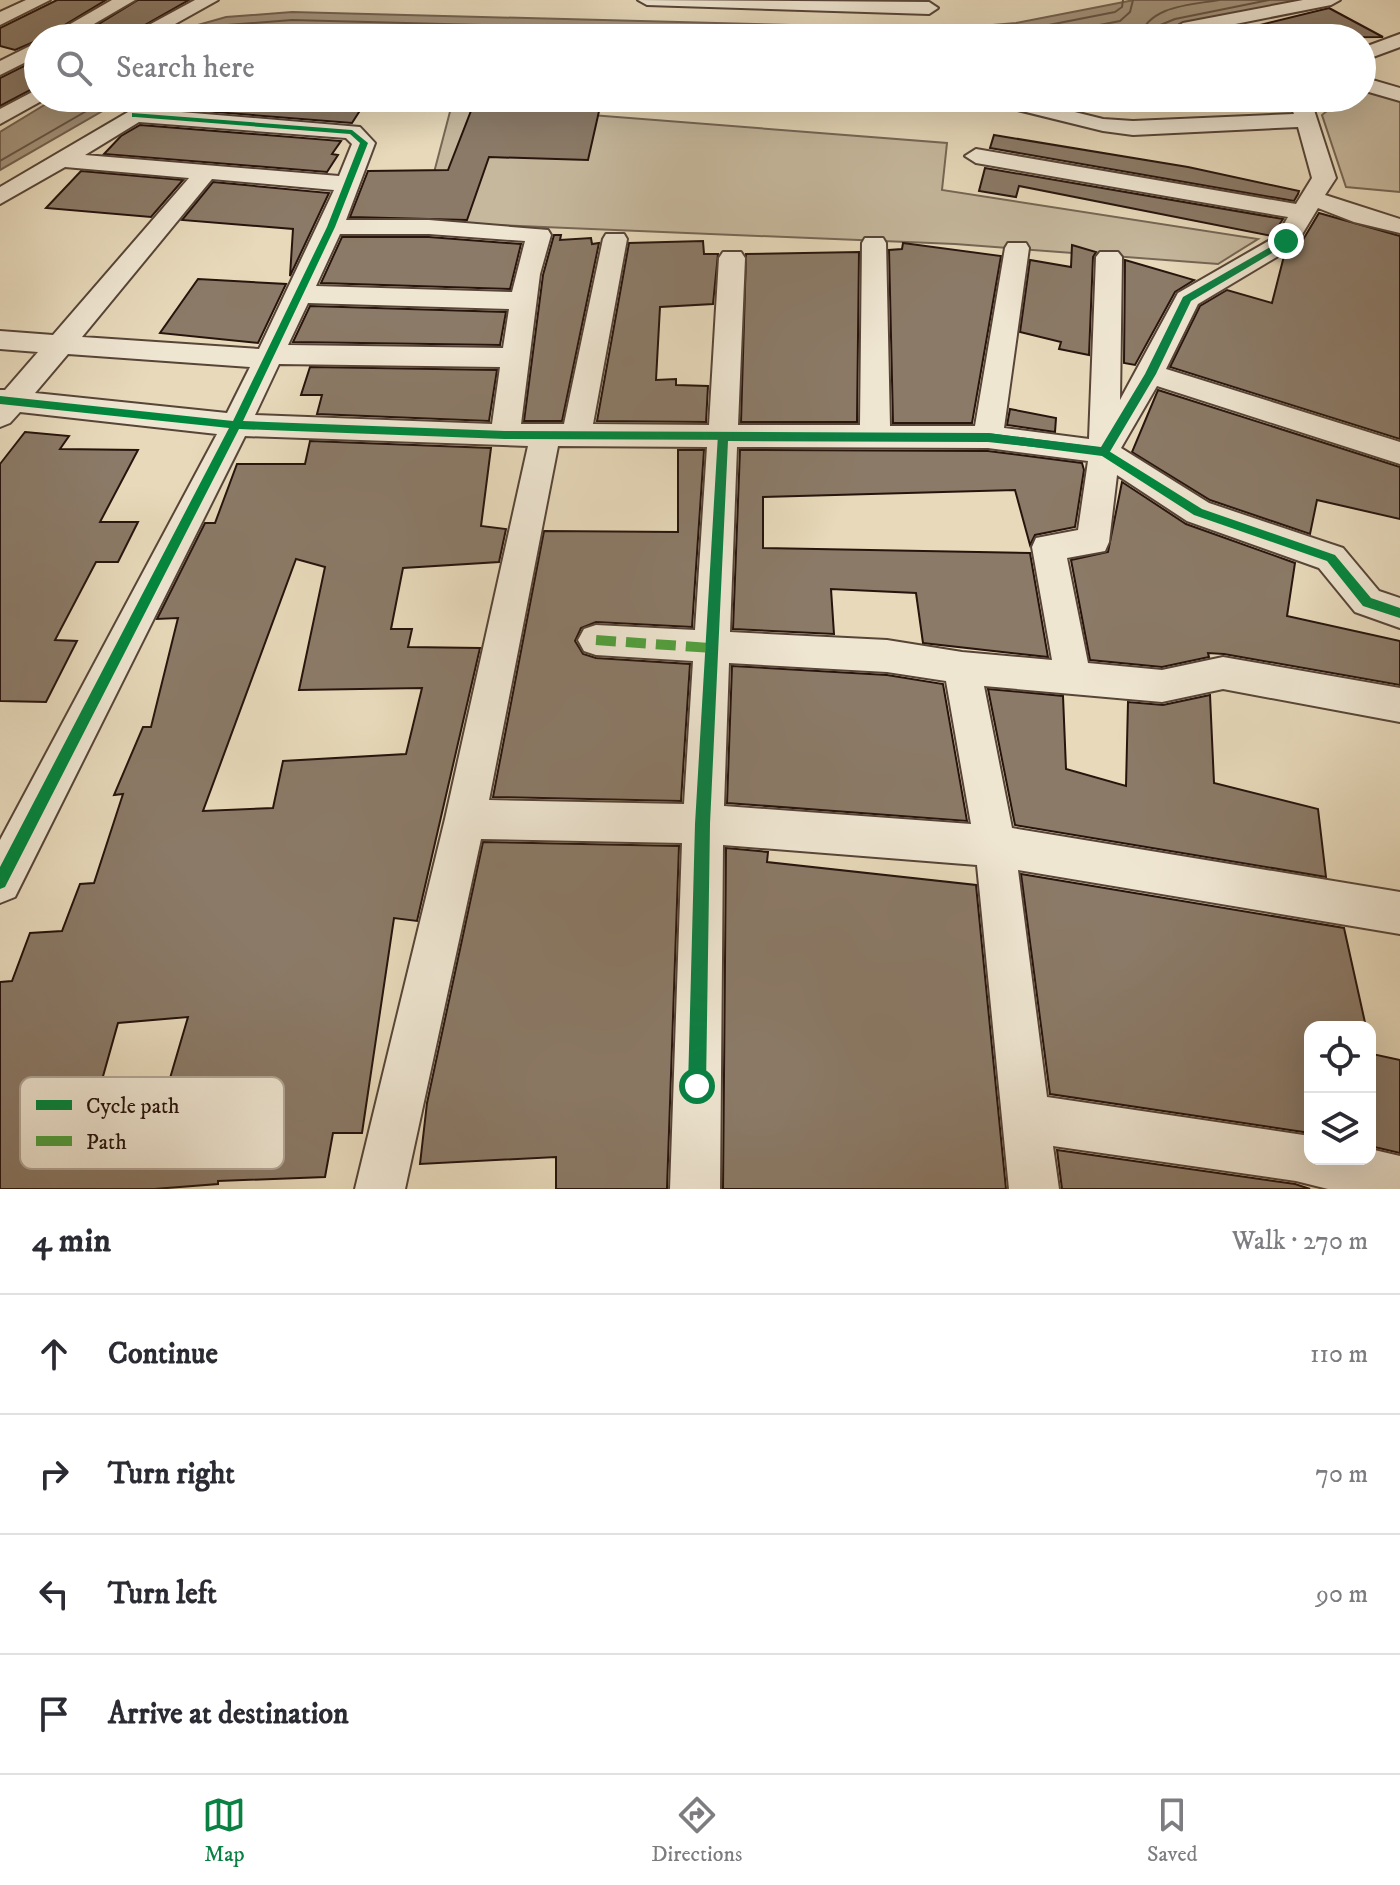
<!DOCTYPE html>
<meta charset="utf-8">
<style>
body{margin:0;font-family:"IM FELL DW Pica",serif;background:#f7f7f7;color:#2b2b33}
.controls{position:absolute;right:24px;bottom:24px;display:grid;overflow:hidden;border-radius:16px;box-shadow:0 8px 32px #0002}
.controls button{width:72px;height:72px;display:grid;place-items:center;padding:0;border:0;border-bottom:2px solid #e1e1e2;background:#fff;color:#2b2b33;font:40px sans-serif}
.stop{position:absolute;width:24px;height:24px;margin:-18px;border:6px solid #0b8043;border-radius:50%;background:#fff}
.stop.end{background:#0b8043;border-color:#fff;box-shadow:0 2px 8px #0008}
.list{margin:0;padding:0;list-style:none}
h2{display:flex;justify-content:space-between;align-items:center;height:104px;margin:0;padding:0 32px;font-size:34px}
h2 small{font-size:26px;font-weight:400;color:#7c7c81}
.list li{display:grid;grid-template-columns:52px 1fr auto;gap:24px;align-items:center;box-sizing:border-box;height:120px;padding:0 32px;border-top:2px solid #e1e1e2}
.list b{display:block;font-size:30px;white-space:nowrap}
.list em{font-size:26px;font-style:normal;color:#7c7c81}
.icon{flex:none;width:44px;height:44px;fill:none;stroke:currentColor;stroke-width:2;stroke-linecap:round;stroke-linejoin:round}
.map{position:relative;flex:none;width:1400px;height:1189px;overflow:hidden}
.search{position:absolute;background:#fff;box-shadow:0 8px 32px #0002;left:24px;right:24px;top:24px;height:88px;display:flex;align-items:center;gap:20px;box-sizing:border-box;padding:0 28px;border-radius:44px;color:#7c7c81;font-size:30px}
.sheet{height:584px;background:#fff}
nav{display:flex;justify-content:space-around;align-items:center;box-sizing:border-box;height:112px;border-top:2px solid #e1e1e2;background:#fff;font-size:22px;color:#7c7c81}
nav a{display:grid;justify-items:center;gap:4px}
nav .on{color:#0b8043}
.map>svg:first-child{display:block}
.green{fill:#c6b89d;stroke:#766655;stroke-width:2}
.water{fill:#a6967f;stroke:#736251;stroke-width:2}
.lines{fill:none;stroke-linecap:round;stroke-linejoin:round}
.shore{stroke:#665546;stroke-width:2}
.building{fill:#8b7a67;stroke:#27140d;stroke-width:2;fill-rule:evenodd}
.minor-casing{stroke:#574538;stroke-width:4}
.minor{fill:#efe6d2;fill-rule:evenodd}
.quiet{stroke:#51a03e;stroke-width:10;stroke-dasharray:20 10;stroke-linecap:butt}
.cycleway-casing{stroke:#efe6d2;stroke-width:5}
.cycleway{fill:#00873e;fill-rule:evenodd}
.route{fill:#0b8043}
.key{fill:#efe6d2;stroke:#b3a797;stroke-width:2}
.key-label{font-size:22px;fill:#27140d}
</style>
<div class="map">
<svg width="1400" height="1189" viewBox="0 0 1400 1189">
<rect width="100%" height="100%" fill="#e7d9ba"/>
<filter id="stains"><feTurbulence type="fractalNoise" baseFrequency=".0025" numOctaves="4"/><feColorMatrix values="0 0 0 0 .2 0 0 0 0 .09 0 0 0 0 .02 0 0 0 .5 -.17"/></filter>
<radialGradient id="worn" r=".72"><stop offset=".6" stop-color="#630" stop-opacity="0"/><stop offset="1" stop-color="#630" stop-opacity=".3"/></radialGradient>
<!-- green -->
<g class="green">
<path d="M 1362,89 L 1400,101 L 1400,192 L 1346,187 L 1322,115 L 1343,98 L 1362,98 Z"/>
<path d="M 452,104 L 947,143 L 942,190 L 1258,239 L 1218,264 L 955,244 L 421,222 Z"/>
</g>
<!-- water -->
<g class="water">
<path d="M 1134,0 L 1310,0 L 1177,27 L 1148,38 L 152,38 L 226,17 L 292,12 L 945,29 L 1016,23 Z"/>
<path d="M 56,98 L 125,98 L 0,170 L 0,132 Z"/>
</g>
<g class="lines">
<!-- shore -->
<g class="shore">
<path d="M 181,38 L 227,25 L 292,20 L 945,37 L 1018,31 L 1115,12 L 1122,7 L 1123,0"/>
<path d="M 218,38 L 293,31 L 582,38"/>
<path d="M 1032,38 L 1120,21 L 1130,12 L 1133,0"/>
<path d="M 1139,38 C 1149,5 1191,5 1219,0"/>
<path d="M 1149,38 L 1153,28 L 1175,19 L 1269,0"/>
<path d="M 0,161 L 109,98"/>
</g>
</g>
<!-- building -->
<g class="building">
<path d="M 57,0 L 106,0 L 43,38 L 15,50 L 0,46 L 0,28 Z"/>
<path d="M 138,0 L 189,0 L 122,38 L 76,38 Z"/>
<path d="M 1329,8 L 1383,37 L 1245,38 L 1244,29 Z"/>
<path d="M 38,59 L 38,86 L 0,106 L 0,78 Z"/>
<path d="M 162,98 L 368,98 L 352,123 L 164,108 L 167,104 Z"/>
<path d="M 476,98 L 602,98 L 588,160 L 489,157 L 467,220 L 350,217 L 368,171 L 448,170 Z"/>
<path d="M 140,125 L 341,141 L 332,154 L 338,155 L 327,172 L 104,154 L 121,136 Z"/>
<path d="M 994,135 L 1188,167 L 1299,191 L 1298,194 L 1294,201 L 990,148 Z"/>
<path d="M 985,168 L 1283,219 L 1272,236 L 1019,186 L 1016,197 L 979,191 Z"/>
<path d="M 81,171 L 183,180 L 151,217 L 46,208 Z"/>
<path d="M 213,182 L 329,193 L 290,276 L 293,229 L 182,220 Z"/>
<path d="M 1319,213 L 1400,236 L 1400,439 L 1170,367 L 1200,306 L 1227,290 L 1272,303 L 1284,256 L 1298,248 Z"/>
<path d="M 554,235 L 561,235 L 560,240 L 591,238 L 592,244 L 599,243 L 562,421 L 524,421 L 543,275 Z"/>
<path d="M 342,237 L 429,237 L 521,244 L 510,289 L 321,283 Z"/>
<path d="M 703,241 L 704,254 L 718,254 L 713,304 L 660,307 L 656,380 L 676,379 L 676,385 L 708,386 L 706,422 L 597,421 L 629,243 Z"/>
<path d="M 903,243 L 1001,256 L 972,423 L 893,423 L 889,250 L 902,249 Z"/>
<path d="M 1072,245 L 1096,252 L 1093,257 L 1089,355 L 1059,349 L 1061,342 L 1020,332 L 1030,260 L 1071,267 Z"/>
<path d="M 859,252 L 857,422 L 741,422 L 746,254 Z"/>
<path d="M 1125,260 L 1194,280 L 1175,292 L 1135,365 L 1124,363 Z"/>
<path d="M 198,279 L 286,284 L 258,343 L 160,333 Z"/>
<path d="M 310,306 L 506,312 L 500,345 L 293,342 Z"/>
<path d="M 310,367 L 497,370 L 489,421 L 317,414 L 322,395 L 301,395 Z"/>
<path d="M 1158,390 L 1400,467 L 1400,519 L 1317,500 L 1310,534 L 1210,500 L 1132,452 Z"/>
<path d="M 1010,409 L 1056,418 L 1055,432 L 1007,425 Z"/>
<path d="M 25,432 L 69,436 L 60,449 L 138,450 L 100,522 L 138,522 L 118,562 L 96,562 L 55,640 L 77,641 L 46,702 L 0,701 L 0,464 Z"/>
<path d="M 310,441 L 491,448 L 481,526 L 506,529 L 499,562 L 403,568 L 391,629 L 412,629 L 408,647 L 480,648 L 417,921 L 394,918 L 362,1133 L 333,1133 L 325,1177 L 218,1181 L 218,1184 L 154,1189 L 0,1189 L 0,982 L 12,981 L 30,933 L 62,931 L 80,884 L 94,883 L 123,794 L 114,795 L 143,727 L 151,727 L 178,618 L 157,619 L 205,523 L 215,523 L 237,464 L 305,464 ZM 296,559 L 325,567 L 299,690 L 422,688 L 406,754 L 283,761 L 273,808 L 203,811 ZM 188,1017 L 168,1085 L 100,1087 L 118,1023 Z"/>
<path d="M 678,450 L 704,450 L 692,627 L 596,622 L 581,628 L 575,641 L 583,654 L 596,658 L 690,664 L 681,801 L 493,797 L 544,531 L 678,532 Z"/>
<path d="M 740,450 L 988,451 L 1082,463 L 1084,470 L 1075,527 L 1035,535 L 1030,545 L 1015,490 L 763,497 L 763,548 L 1030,553 L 1048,657 L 923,643 L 916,593 L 831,589 L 834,634 L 733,629 Z"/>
<path d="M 1122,482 L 1186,524 L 1295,563 L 1287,616 L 1400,641 L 1400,685 L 1224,654 L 1208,653 L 1209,657 L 1162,667 L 1090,660 L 1071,560 L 1108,552 Z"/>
<path d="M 732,666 L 887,675 L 943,684 L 967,821 L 727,803 Z"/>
<path d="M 988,689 L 1063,696 L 1066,769 L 1126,786 L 1128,702 L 1163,705 L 1210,695 L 1214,783 L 1318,809 L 1326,877 L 1015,825 Z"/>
<path d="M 483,842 L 679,846 L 667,1189 L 556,1189 L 556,1157 L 420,1164 L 427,1103 Z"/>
<path d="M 726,848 L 768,852 L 767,862 L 976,885 L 1006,1189 L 723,1189 Z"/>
<path d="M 1021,874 L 1344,928 L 1366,1027 L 1310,1027 L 1310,1133 L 1050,1094 Z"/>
<path d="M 1370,1046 L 1372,1054 L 1400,1060 L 1400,1153 L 1370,1146 Z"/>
<path d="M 1057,1150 L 1295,1184 L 1310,1189 L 1062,1189 Z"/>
</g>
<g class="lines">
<!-- minor casing -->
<g class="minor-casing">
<g id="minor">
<path d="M 26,0 L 50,0 L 0,25 L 0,12 Z"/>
<path d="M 112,0 L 135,0 L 70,38 L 46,38 Z"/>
<path d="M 195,0 L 218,0 L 150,38 L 125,38 Z"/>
<path d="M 638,0 L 929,2 L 938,8 L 929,14 L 647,5 Z"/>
<path d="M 1303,0 L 1340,0 L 1331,5 L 1200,31 L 1207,38 L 1184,38 L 1173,29 L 1183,23 Z"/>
<path d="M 1400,34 L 1400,47 L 1362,61 L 1362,48 Z"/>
<path d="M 38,42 L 38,56 L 0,75 L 0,61 Z"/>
<path d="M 1362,77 L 1400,88 L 1400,101 L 1362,90 Z"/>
<path d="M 38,89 L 38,98 L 45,99 L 0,124 L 0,109 Z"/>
<path d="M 152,98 L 160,100 L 164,104 L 157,110 L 360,127 L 375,143 L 346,220 L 429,220 L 548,230 L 551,235 L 540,274 L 521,424 L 564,424 L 603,239 L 606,234 L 624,234 L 627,239 L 593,424 L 709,425 L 719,258 L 723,252 L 741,252 L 745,258 L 738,425 L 860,425 L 862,243 L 865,238 L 883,238 L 886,243 L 890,426 L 975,426 L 1005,248 L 1008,243 L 1026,243 L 1029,248 L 1004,428 L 1089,439 L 1096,257 L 1100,252 L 1118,252 L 1122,257 L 1120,400 L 1178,293 L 1277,236 L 1288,217 L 976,163 L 965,156 L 976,149 L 1296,204 L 1312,178 L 1298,127 L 1133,135 L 1103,131 L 985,102 L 982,98 L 1018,98 L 1103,119 L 1133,121 L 1294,114 L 1292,109 L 1302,98 L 1323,98 L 1314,110 L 1336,178 L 1325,195 L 1400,219 L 1400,233 L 1354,222 L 1318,208 L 1295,246 L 1198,304 L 1166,369 L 1400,442 L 1400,464 L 1157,386 L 1121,448 L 1209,503 L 1343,548 L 1379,591 L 1400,598 L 1400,628 L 1355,612 L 1319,568 L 1187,521 L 1117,475 L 1109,542 L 1105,551 L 1067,558 L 1088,663 L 1162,670 L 1223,657 L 1400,688 L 1400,722 L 1223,689 L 1162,702 L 984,686 L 1012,828 L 1400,892 L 1400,934 L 1018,870 L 1047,1097 L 1310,1136 L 1310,1159 L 1370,1159 L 1370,1149 L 1400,1156 L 1400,1189 L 1328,1189 L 1296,1181 L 1053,1146 L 1059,1189 L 1009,1189 L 977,865 L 723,845 L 720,1189 L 670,1189 L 682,843 L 481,839 L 405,1189 L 355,1189 L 445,819 L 528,446 L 245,436 L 15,897 L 0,903 L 0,840 L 217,434 L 20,412 L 10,423 L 0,427 L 0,390 L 5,390 L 38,352 L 0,349 L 0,331 L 53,335 L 189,178 L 65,167 L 0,204 L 0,187 ZM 139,122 L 346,138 L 352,144 L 339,176 L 85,155 ZM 212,179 L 334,190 L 259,349 L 82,337 ZM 340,234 L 429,234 L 525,241 L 512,292 L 316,286 ZM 308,303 L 509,309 L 503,348 L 288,345 ZM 68,354 L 250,367 L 227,413 L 35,393 ZM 279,364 L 500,367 L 492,424 L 255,415 ZM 558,446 L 707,447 L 695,630 L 596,625 L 584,629 L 578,640 L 584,651 L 596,655 L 693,661 L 684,804 L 489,800 ZM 737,447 L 988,448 L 1088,461 L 1078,530 L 1036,538 L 1032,547 L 1052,660 L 962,652 L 887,640 L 730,632 ZM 729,663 L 887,672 L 946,681 L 971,824 L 724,806 Z"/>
</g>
</g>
<!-- minor -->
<use href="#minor" class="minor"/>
<!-- quiet -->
<path class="quiet" d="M 596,640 L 711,648"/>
<!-- cycleway casing -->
<g class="cycleway-casing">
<path id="cycleway" d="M 132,113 L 352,130 L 368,143 L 335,227 L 243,421 L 505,431 L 988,433 L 1104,448 L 1202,509 L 1335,555 L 1371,598 L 1400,608 L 1400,618 L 1363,606 L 1327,561 L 1194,515 L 1102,456 L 988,441 L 505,439 L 239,429 L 5,887 L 0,889 L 0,867 L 229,428 L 0,404 L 0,396 L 233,421 L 327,227 L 360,143 L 350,134 L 135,117 L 132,117 Z"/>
</g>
<!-- cycleway -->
<use href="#cycleway" class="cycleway"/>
</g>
<!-- route -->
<path class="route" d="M 1286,238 L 1289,243 L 1191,301 L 1156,374 L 1108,455 L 988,442 L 728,441 L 710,824 L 706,1086 L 703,1092 L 697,1095 L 691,1092 L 688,1086 L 695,824 L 718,434 L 988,433 L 1101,447 L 1145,374 L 1183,297 Z"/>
<!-- legend -->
<rect x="20" y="1077" width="264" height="92" rx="12" class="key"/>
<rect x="36" y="1100" width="36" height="10" fill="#00873e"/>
<rect x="36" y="1136" width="36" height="10" fill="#51a03e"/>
<g class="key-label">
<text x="86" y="1113">Cycle path</text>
<text x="86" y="1149">Path</text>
</g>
<rect width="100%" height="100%" filter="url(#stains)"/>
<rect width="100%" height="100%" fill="url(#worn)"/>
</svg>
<div class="controls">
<button><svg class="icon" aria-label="locate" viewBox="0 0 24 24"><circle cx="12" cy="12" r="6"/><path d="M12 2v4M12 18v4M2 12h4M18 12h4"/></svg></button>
<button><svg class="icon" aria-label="layers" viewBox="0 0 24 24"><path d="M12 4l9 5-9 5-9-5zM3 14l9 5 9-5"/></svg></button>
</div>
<div class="stop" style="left:697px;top:1086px"></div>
<div class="stop end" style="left:1286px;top:241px"></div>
<div class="search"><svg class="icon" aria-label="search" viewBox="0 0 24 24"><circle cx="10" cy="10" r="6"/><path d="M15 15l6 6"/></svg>Search here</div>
</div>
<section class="sheet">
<h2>4 min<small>Walk · 270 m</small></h2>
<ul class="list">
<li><svg class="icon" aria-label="ahead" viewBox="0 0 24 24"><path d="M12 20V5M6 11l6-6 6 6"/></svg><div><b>Continue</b></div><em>110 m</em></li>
<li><svg class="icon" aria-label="right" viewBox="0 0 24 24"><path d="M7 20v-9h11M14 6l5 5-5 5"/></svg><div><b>Turn right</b></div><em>70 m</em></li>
<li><svg class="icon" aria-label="left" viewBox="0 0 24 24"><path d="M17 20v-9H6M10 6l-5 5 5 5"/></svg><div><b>Turn left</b></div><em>90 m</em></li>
<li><svg class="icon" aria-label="arrive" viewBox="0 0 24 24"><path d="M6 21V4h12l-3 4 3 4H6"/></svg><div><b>Arrive at destination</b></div></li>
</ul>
</section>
<nav>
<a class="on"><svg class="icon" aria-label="map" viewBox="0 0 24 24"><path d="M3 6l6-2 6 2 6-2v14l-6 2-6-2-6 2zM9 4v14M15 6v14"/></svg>Map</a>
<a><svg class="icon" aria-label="directions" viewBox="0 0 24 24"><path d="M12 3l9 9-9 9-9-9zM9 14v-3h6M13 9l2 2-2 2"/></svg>Directions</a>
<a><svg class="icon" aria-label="saved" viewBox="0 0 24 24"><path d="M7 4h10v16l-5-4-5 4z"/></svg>Saved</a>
</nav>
